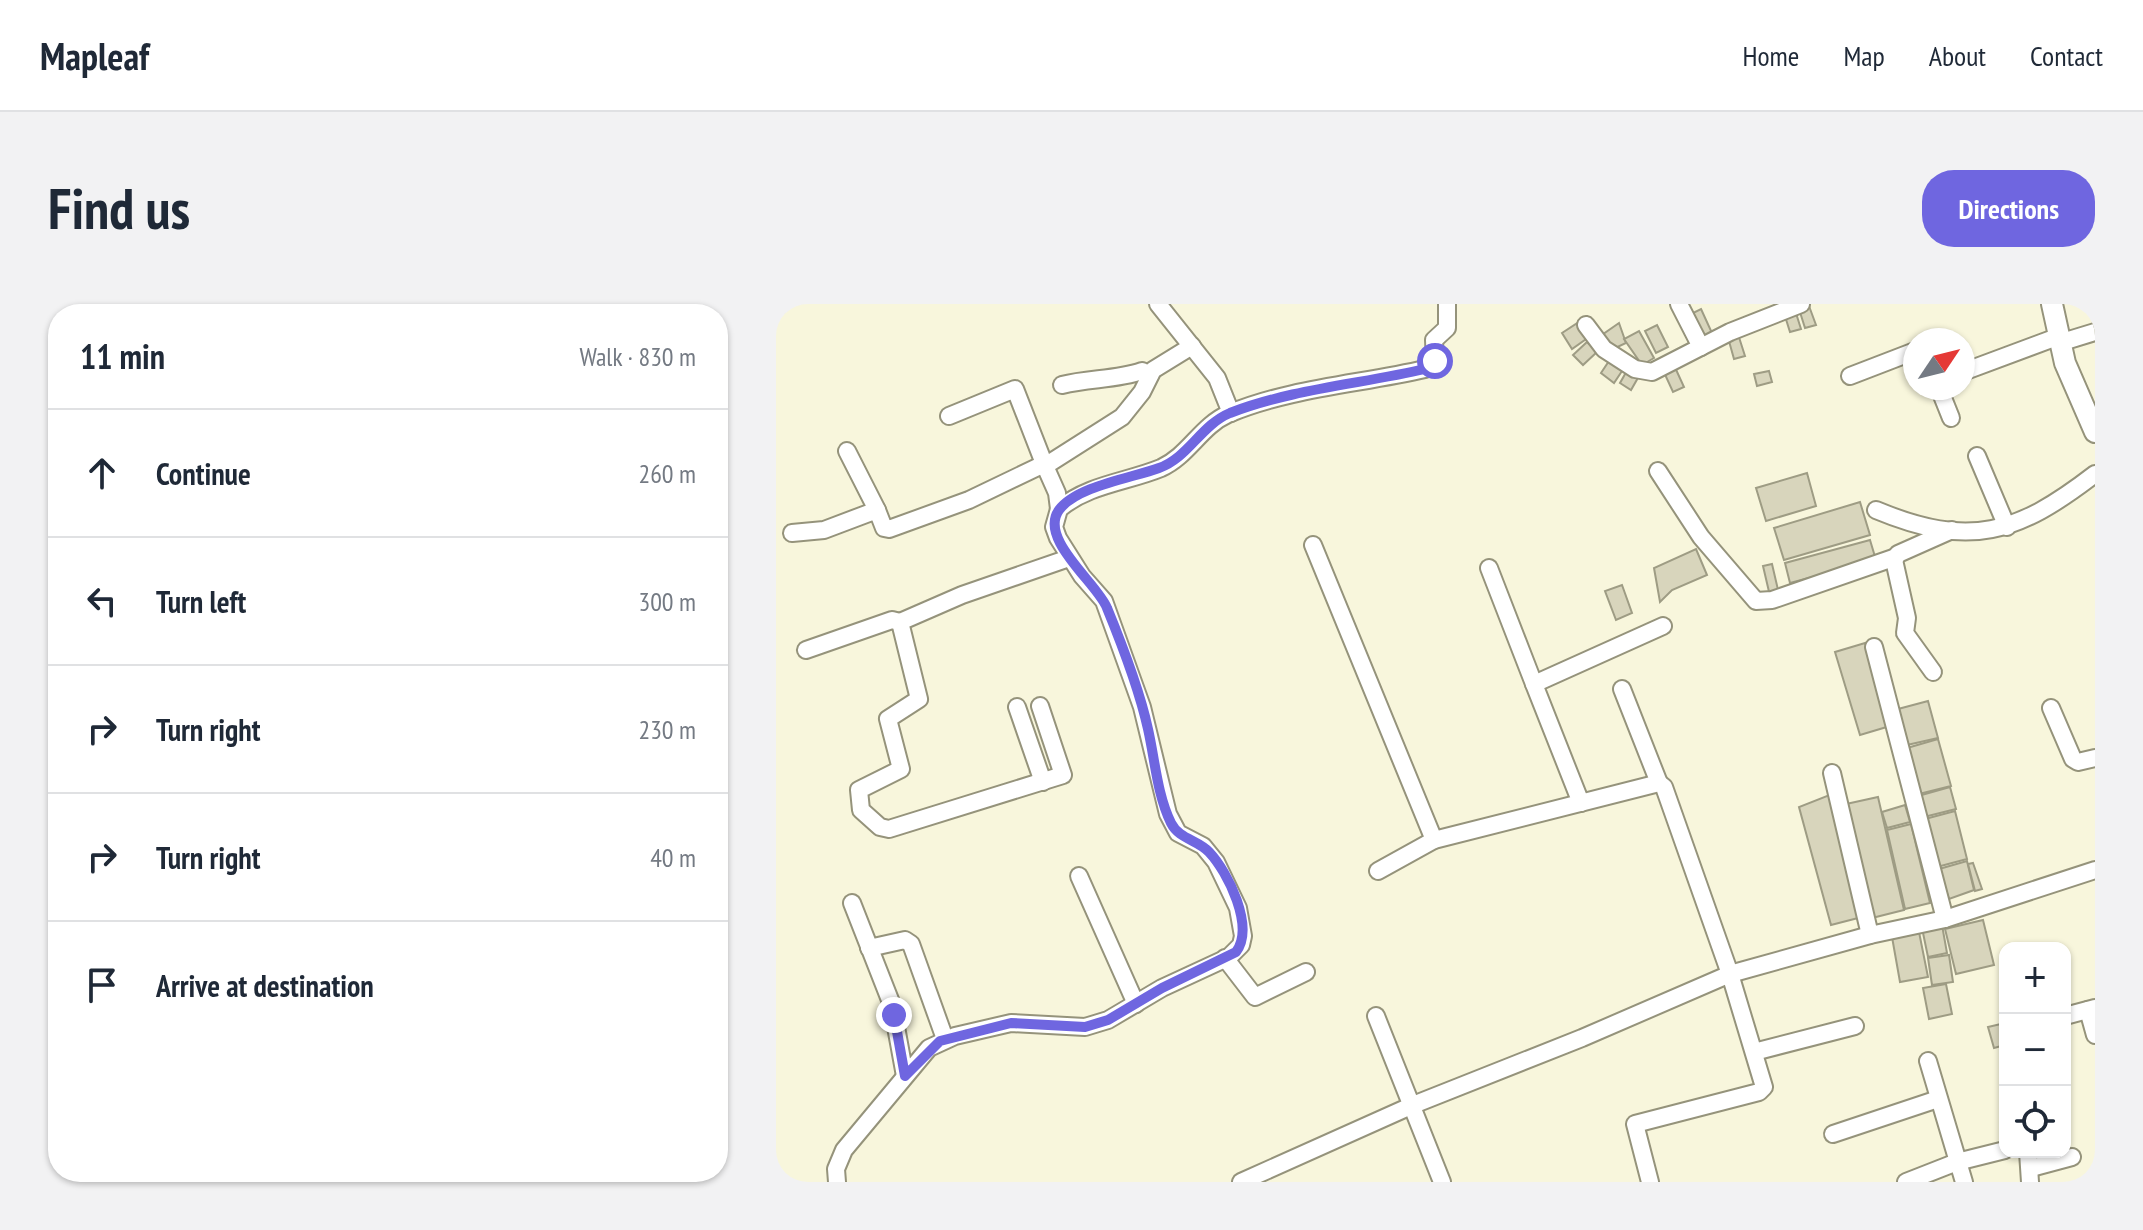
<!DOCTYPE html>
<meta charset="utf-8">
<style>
body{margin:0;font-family:"PT Sans Narrow",sans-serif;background:#f2f2f3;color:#1f2937}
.controls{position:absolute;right:24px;bottom:24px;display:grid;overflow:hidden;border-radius:16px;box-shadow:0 2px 6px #0004}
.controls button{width:72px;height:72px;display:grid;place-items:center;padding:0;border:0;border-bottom:2px solid #e0e1e3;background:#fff;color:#1f2937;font:40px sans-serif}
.compass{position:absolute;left:1127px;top:24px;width:72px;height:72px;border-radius:50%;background:#fff;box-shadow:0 2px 6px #0004;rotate:55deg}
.stop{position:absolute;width:24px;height:24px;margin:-18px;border:6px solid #6f66e0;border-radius:50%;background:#fff}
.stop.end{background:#6f66e0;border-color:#fff;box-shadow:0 2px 8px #0008}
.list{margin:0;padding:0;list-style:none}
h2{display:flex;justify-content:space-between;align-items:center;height:104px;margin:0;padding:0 32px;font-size:34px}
h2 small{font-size:26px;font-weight:400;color:#747a83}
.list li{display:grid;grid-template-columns:52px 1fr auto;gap:24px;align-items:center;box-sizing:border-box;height:128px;padding:0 32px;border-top:2px solid #e0e1e3}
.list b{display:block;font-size:30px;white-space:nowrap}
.list em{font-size:26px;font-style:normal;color:#747a83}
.icon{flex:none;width:44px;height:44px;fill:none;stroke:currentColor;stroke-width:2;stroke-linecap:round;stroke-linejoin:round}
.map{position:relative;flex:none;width:1319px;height:878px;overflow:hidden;border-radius:32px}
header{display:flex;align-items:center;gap:48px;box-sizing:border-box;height:112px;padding:0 40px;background:#fff;border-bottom:2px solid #e0e1e3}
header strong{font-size:38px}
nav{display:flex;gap:44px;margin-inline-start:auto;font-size:28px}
.intro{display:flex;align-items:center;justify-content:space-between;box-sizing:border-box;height:192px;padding:0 48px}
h1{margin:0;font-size:56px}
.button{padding:20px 36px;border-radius:32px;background:#6f66e0;color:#fff;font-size:28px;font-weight:700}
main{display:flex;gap:48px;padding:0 48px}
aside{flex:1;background:#fff;border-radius:32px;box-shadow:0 2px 6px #0004}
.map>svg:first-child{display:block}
.building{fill:#d8d5bc;stroke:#9e9c84;stroke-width:2}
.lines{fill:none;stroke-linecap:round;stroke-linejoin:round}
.minor-casing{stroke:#95937b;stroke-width:20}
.major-casing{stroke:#95937b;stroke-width:24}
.minor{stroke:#fff;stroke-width:16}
.major{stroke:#fff;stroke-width:20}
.route{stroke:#6f66e0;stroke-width:10}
</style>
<header>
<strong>Mapleaf</strong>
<nav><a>Home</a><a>Map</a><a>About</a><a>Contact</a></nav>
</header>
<div class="intro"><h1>Find us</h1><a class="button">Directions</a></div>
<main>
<aside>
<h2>11 min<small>Walk · 830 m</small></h2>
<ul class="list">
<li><svg class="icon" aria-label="ahead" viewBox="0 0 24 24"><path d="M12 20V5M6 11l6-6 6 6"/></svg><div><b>Continue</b></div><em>260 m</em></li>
<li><svg class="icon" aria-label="left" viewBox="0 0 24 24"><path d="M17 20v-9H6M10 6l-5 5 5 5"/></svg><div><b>Turn left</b></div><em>300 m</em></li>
<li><svg class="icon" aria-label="right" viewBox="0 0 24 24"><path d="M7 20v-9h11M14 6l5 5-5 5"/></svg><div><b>Turn right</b></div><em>230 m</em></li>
<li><svg class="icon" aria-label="right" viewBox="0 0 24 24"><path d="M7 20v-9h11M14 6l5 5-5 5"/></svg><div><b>Turn right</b></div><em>40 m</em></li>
<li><svg class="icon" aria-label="arrive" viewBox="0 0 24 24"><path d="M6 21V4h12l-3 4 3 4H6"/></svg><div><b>Arrive at destination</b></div></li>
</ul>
</aside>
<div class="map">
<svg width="1319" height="878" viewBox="0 0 1319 878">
<rect width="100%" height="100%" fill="#f8f6dc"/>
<!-- building -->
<g class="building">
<path d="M 1033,2 L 1040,21 L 1029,24 L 1023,5 Z"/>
<path d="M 925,5 L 936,29 L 925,34 L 915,10 Z"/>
<path d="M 1019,6 L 1025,25 L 1014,28 L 1008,9 Z"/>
<path d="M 803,18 L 813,33 L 796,45 L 786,29 Z"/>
<path d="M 843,19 L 850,39 L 835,46 L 823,33 Z"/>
<path d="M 881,21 L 892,43 L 880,49 L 869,27 Z"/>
<path d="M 863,27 L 878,54 L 866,61 L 848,35 Z"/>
<path d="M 961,27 L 969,52 L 958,55 L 951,30 Z"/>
<path d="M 811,38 L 821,48 L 807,61 L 797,51 Z"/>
<path d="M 835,54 L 848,64 L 838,79 L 825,69 Z"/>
<path d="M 897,59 L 908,83 L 897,88 L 886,64 Z"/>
<path d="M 852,65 L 863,72 L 855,86 L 844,79 Z"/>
<path d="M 993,67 L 996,78 L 981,82 L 978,70 Z"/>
<path d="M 1031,169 L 1040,202 L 990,217 L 980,184 Z"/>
<path d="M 1084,198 L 1094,231 L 1008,256 L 998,224 Z"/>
<path d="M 1094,236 L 1100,256 L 1014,279 L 1009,259 Z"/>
<path d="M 920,245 L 931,271 L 896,286 L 884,298 L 878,264 Z"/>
<path d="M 996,260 L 1003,290 L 994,292 L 987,262 Z"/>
<path d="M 846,281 L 856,309 L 840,316 L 829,287 Z"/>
<path d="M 1089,339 L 1114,422 L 1084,431 L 1059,348 Z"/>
<path d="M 1152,397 L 1162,434 L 1131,441 L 1122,405 Z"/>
<path d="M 1162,435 L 1175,482 L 1143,490 L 1131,444 Z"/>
<path d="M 1174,483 L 1180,505 L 1148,513 L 1142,492 Z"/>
<path d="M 1056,490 L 1086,613 L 1055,621 L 1023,503 Z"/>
<path d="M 1102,493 L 1128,606 L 1096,614 L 1070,500 Z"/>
<path d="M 1129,501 L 1134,518 L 1111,524 L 1106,508 Z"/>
<path d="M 1179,507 L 1191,555 L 1161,563 L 1149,515 Z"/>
<path d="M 1135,520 L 1154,599 L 1129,605 L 1111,526 Z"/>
<path d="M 1191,557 L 1198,586 L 1173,595 L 1163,565 Z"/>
<path d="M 1197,559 L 1206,585 L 1199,587 L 1192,560 Z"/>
<path d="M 1207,616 L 1218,661 L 1180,670 L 1169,625 Z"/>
<path d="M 1166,621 L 1171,649 L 1152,653 L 1146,624 Z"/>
<path d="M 1143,628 L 1152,673 L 1124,678 L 1116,633 Z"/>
<path d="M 1173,651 L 1177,678 L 1156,681 L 1152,654 Z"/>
<path d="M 1170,680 L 1176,710 L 1153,715 L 1147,684 Z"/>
<path d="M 1229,719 L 1229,741 L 1218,744 L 1212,723 Z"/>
</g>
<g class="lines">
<!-- minor casing -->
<g class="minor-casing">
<g id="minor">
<path d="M 382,0 L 441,74 L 455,109"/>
<path d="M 903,0 L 925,43"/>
<path d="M 0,2 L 4,0"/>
<path d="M 810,21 L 828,45 L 859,65 L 876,68 L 954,28 L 1025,0"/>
<path d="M 1283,39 L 1319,28"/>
<path d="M 1187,68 L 1281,33"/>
<path d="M 1074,72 L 1139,47"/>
<path d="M 286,81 C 313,74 340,76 366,67 L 374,71"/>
<path d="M 1163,84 L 1175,114"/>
<path d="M 173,112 L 239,85 L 269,162"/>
<path d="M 71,147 L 101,206"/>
<path d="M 1201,152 L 1231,223"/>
<path d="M 882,167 L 925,233 L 980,297 L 996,296 L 1120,253"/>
<path d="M 283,205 L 281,189 L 269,162 L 346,113 L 366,88 L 377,66 L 416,42"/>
<path d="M 1100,206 C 1194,245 1241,230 1319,170"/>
<path d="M 16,229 L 48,226 L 101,206 L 108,224 L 113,225 L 193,196 L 268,160"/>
<path d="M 537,241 L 658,536"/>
<path d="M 713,264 L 758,380"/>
<path d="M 1098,343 L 1169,615"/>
<path d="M 30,346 L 116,316 L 124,318"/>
<path d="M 1157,368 L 1129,329 L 1131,314 L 1118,256 L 1122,250 L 1176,226"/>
<path d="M 846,385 L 883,479"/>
<path d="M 264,402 L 287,471 L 113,525 L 104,523 L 85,506 L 83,486 L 125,465 L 112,415 L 143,395 L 124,318 L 186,291 L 293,254"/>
<path d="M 241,403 L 267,478"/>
<path d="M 1275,404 L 1297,455 L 1302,458 L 1319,454"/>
<path d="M 1056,469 L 1094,631"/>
<path d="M 805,499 L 758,380 L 887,322"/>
<path d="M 602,567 L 658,536 L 883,479 L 888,483 L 954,670 L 988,783 L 983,788 L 859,820 L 874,878"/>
<path d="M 303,572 L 360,700"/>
<path d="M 76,599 L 116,701 L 129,772"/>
<path d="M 93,644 L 129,636 L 135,640 L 169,735"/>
<path d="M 449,654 L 479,693 L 530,668"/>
<path d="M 1312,706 L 1319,731"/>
<path d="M 600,712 L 666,878"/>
<path d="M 1289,712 L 1319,704"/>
<path d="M 978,748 L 1079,722"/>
<path d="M 1152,757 L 1188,878"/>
<path d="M 1057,830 L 1162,795"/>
<path d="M 1252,848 L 1254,878"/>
<path d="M 1255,864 L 1296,853"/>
<path d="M 61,878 L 60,865 L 68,846 L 153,744 L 179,732 L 235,719 L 309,723 L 332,716 L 386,684 L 453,653 L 465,641 L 467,632 L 462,604 L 440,558 L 427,542 L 402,529 L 392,510 L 366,403 L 328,297 L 306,272 L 282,234 L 278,223 L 283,205 C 313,180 351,178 385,164 C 412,152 425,122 452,110 C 514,84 584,80 649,65 L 659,57 L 658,36 L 671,24 L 671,0"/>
<path d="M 465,878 L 637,801 L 806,734 L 954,670 L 1094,631 L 1169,615 L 1319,566"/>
<path d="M 1130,878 L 1181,858 L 1229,846"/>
</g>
</g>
<!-- major casing -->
<g class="major-casing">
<path id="major" d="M 1276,0 L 1289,59 L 1319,128"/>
</g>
<!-- minor -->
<use href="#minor" class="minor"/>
<!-- major -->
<use href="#major" class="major"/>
</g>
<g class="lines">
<!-- route -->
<path class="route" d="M 118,711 L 129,772 L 164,737 L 235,719 L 309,723 L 332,716 L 386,684 L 460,648 C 479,623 452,568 433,548 C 422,536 403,535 395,519 C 381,490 379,456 372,425 C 363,384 347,343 331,304 C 322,280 262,235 283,206 C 301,182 356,174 383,164 C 412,154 425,121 454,109 C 516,85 584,80 649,65 L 659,57"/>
</g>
</svg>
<div class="controls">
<button>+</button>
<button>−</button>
<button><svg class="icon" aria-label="locate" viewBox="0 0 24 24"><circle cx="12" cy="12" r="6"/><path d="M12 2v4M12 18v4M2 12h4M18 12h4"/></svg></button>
</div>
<svg class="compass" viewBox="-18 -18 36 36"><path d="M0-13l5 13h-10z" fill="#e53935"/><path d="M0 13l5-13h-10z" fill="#747a83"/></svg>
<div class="stop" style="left:659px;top:57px"></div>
<div class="stop end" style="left:118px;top:711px"></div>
</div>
</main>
